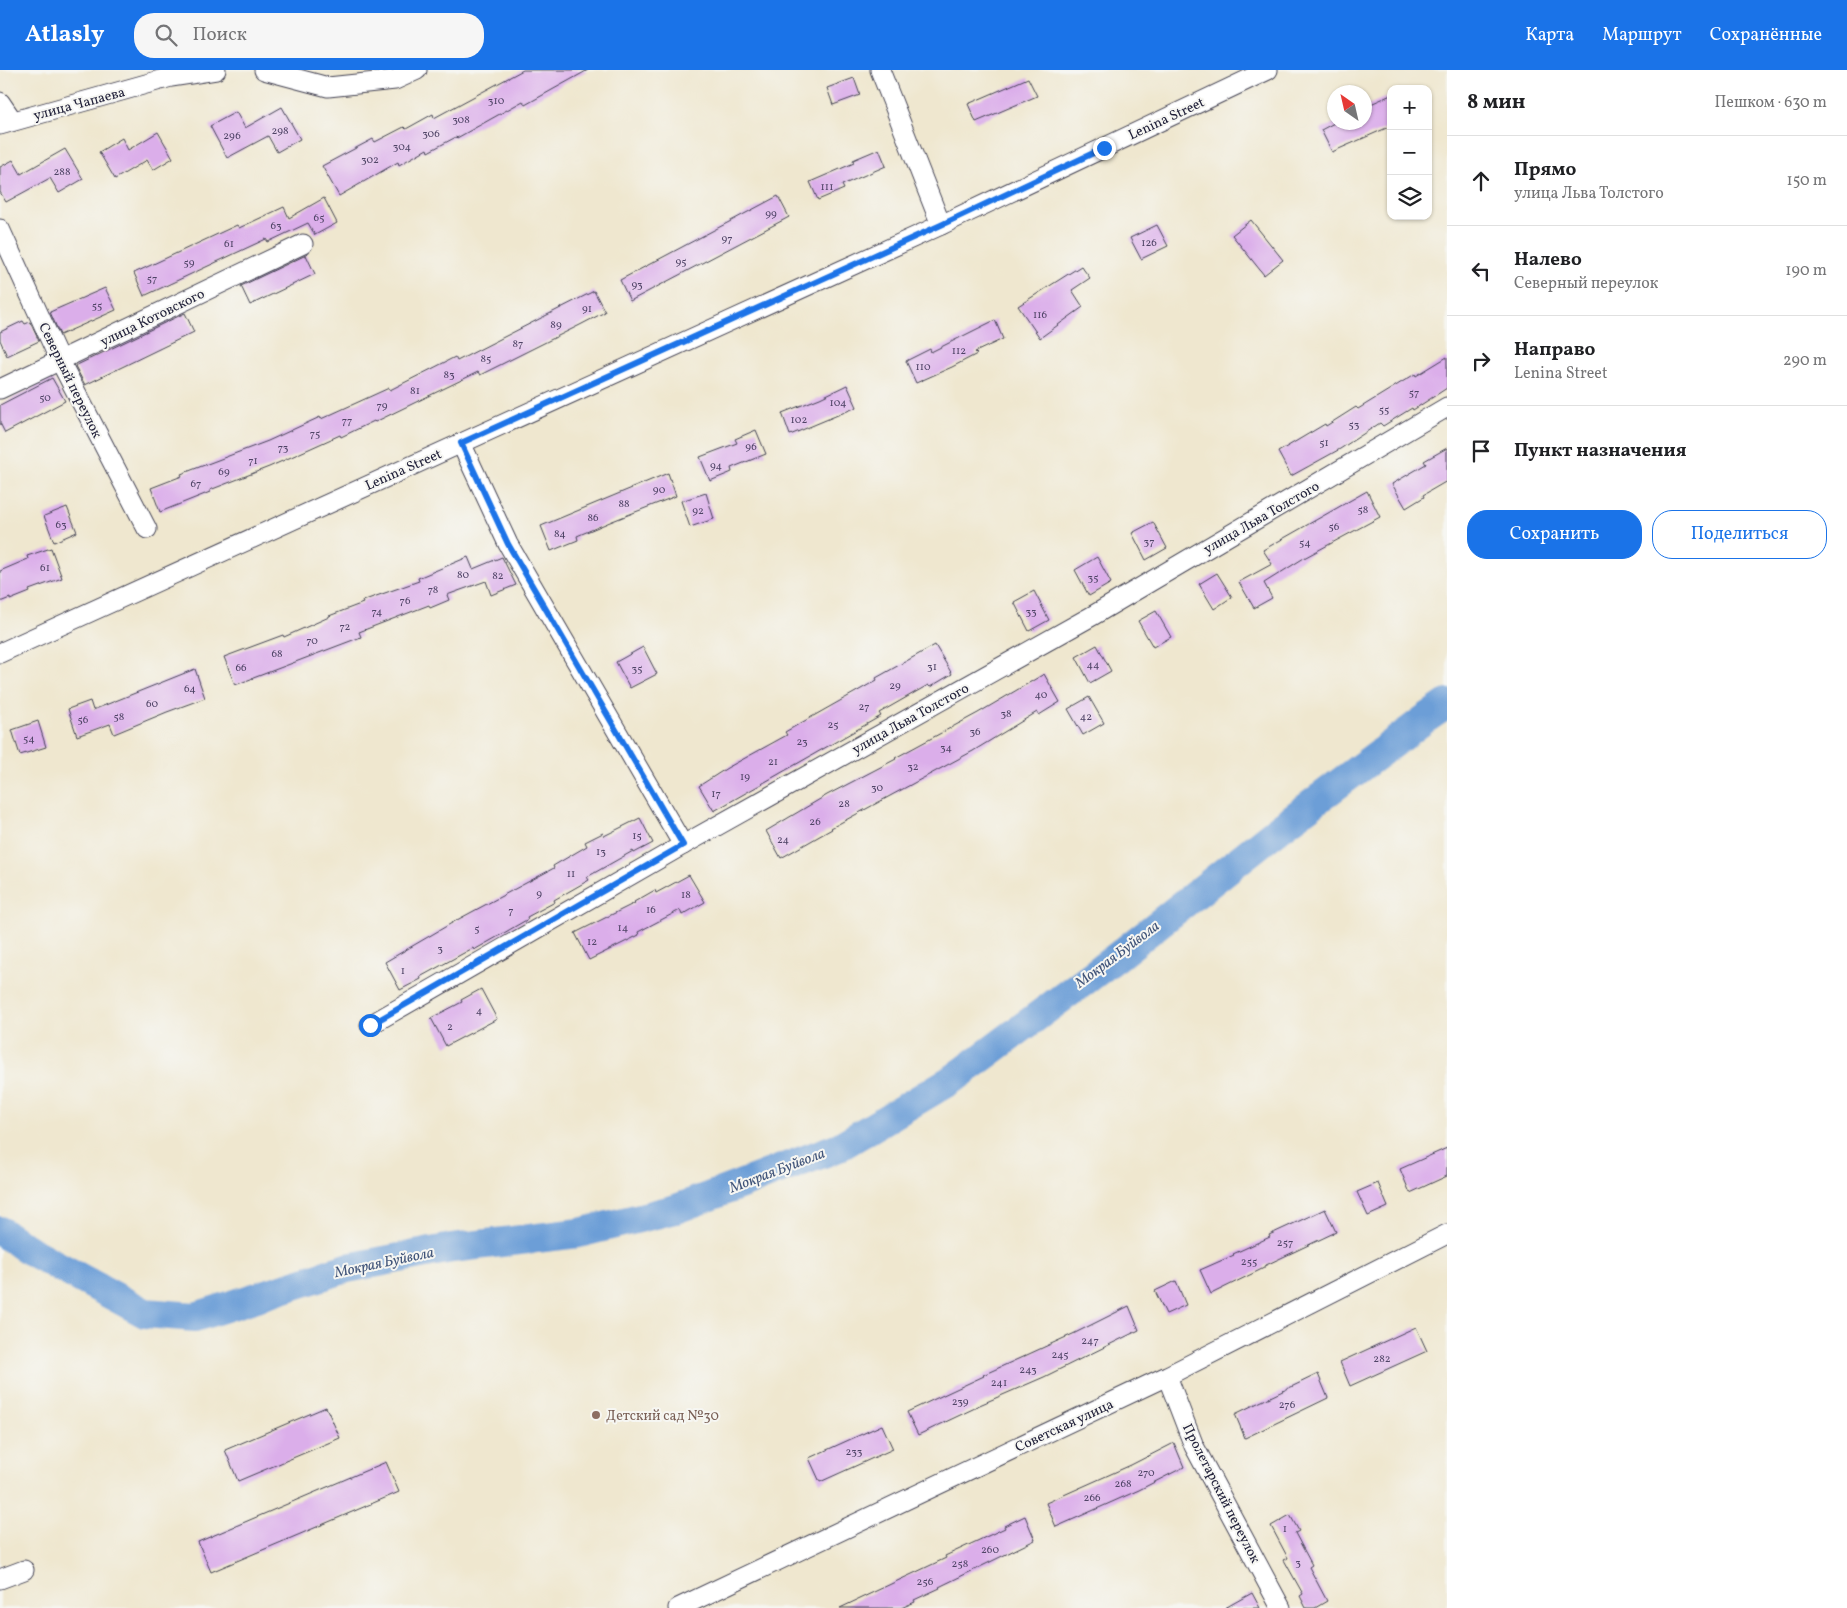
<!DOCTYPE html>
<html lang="ru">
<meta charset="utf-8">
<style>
body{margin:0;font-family:Vollkorn,serif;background:#f6f6f6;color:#202124}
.controls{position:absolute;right:15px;top:15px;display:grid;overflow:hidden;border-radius:10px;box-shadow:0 1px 4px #0004}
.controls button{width:45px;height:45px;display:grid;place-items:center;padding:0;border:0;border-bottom:1px solid #e0e0e0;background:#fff;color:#202124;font:25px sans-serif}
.compass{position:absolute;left:1327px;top:15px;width:45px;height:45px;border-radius:50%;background:#fff;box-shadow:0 1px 4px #0004;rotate:326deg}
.stop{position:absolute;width:15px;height:15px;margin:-11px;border:4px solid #1a73e8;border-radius:50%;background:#fff}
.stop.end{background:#1a73e8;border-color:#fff;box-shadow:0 1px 5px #0008}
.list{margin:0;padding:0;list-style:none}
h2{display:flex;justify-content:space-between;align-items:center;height:65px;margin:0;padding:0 20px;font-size:21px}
h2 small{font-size:16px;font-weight:400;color:#757577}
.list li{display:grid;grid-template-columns:32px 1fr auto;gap:15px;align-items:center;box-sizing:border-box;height:90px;padding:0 20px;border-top:1px solid #e0e0e0}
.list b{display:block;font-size:19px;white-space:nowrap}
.list p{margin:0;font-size:16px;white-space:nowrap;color:#757577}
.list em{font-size:16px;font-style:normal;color:#757577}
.actions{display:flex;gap:10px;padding:15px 20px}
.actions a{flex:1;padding:11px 0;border:1px solid #1a73e8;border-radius:20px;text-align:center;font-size:18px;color:#1a73e8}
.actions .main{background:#1a73e8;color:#fff}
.icon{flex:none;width:28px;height:28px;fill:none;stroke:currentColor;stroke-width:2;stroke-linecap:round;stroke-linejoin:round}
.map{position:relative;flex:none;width:1447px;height:1538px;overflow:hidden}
header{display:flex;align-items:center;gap:30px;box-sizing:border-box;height:70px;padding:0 25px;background:#1a73e8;color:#fff}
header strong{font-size:24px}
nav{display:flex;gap:28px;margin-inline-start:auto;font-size:18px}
.search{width:350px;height:45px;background:#f6f6f6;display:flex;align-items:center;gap:12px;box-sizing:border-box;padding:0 18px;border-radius:20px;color:#757577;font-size:19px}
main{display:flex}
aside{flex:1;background:#fff}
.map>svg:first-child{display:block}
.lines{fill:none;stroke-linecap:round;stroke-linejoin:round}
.river{stroke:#6c9ed7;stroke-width:30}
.building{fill:#dbaeea}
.minor-casing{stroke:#414051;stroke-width:21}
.minor{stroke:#fff;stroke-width:19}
.route{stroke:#1a73e8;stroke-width:6}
.education-dot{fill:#8d6e63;stroke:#f6f6f2;stroke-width:2}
.labels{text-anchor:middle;stroke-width:4;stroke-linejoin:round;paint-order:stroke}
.number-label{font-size:11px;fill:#504567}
.street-label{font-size:14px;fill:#22223b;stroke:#f6f6f2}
.education-label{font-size:14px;fill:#785e54;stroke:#f6f6f2;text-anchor:start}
.water-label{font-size:15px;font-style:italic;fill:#405479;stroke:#f6f6f2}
</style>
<header>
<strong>Atlasly</strong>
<div class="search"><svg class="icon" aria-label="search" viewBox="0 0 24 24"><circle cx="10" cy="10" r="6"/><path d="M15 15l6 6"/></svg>Поиск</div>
<nav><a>Карта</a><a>Маршрут</a><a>Сохранённые</a></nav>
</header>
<main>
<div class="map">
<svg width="1447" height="1538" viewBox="0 0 1447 1538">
<rect width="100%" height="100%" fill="#f6f6f2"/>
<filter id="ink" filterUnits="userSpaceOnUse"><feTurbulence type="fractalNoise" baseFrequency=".02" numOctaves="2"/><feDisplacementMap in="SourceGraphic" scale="10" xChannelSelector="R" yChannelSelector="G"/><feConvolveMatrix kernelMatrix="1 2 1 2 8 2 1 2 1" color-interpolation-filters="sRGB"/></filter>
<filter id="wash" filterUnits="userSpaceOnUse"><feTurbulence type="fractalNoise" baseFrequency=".0096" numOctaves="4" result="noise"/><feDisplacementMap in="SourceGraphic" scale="20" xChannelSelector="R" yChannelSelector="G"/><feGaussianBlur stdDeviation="1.12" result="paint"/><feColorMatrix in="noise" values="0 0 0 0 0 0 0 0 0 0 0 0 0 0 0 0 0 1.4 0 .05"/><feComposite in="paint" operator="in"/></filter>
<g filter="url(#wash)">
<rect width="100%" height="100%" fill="#efe7cf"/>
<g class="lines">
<!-- river -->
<path class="river" d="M 0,1161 L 32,1182 L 145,1243 L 195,1247 L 347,1198 L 452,1178 L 579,1163 L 676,1139 L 839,1077 L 956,1007 L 1118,886 L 1277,760 L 1425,649 L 1447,634"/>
</g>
<g id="blocks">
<!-- building -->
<g class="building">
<path d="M 523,0 L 588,0 L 525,35 L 523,31 L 457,68 L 456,67 L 428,82 L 427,79 L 399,95 L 398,92 L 339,126 L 322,96 L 373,69 L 375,72 L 404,57 L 406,59 L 433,44 L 434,48 Z"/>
<path d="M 854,8 L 860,25 L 833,35 L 827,18 Z"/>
<path d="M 1028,8 L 1037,26 L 976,52 L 968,34 Z"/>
<path d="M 1391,25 L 1391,56 L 1332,82 L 1321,60 L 1336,52 L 1364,52 L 1364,37 Z"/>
<path d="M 282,37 L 300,69 L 277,82 L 268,66 L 227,88 L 210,56 L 236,42 L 245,58 Z"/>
<path d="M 158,62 L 173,88 L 153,100 L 147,90 L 115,109 L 99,82 L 122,68 L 128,80 Z"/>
<path d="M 65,79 L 83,109 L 59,123 L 50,108 L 6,132 L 0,122 L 0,97 L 13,90 L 21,104 Z"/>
<path d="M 879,79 L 886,96 L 842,115 L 844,119 L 818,130 L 810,112 L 854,93 L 853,90 Z"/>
<path d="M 778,126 L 789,147 L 630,231 L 620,210 Z"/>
<path d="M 324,128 L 337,153 L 315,165 L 308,153 L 268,172 L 266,169 L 144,226 L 134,203 L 237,155 L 239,158 L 284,137 L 289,148 Z"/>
<path d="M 1251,150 L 1283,190 L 1264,205 L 1232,165 Z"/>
<path d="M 1157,155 L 1168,176 L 1141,189 L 1130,168 Z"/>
<path d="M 306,185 L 315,204 L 250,235 L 241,216 Z"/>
<path d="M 1081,196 L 1090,208 L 1072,220 L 1083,237 L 1040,268 L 1018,236 Z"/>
<path d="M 105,218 L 116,240 L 60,265 L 50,242 Z"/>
<path d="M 594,221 L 605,242 L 580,255 L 480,305 L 478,302 L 375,352 L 374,351 L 341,367 L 340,365 L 269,397 L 210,420 L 210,422 L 160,442 L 151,418 L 182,406 L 181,404 L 268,371 L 320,347 L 321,349 L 389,318 L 390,320 L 455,287 L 457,291 Z"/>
<path d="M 185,243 L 194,262 L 85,315 L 75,296 Z"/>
<path d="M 995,250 L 1003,269 L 975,282 L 977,284 L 952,297 L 916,313 L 906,291 L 930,279 L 931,282 Z"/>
<path d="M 23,251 L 25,254 L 30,252 L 39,271 L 7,286 L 0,270 L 0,262 Z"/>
<path d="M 1447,287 L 1447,318 L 1413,340 L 1412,338 L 1383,356 L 1380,353 L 1340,379 L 1291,406 L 1278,382 L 1325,354 L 1326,356 L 1356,337 L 1358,339 L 1415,304 L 1416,306 Z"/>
<path d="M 52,308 L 65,331 L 5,363 L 0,353 L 0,335 Z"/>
<path d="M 847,315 L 857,337 L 790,365 L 782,343 L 820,328 Z"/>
<path d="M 756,360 L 766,384 L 731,398 L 732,402 L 710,411 L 700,387 L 737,373 L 735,369 Z"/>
<path d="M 1447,378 L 1447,411 L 1423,425 L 1424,427 L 1406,438 L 1392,414 L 1426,394 L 1424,391 Z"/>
<path d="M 668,403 L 676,426 L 610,452 L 577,466 L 578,470 L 551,481 L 541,456 Z"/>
<path d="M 1367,421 L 1380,447 L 1304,488 L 1264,513 L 1272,528 L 1254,538 L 1239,512 L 1272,494 L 1263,480 Z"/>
<path d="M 706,423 L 714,449 L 690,457 L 681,431 Z"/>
<path d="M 67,437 L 77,462 L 54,472 L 44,446 Z"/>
<path d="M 1153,452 L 1167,478 L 1146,490 L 1132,463 Z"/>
<path d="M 51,478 L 62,508 L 29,520 L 30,522 L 10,530 L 10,528 L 0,532 L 0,501 L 28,489 L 27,486 Z"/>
<path d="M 468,487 L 473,499 L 502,487 L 516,515 L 491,525 L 486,511 L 447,525 L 449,530 L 430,538 L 429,535 L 359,562 L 361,567 L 235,615 L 224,587 L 283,565 L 284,567 L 329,547 L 329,546 L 363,533 L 362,531 L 419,511 L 418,508 Z"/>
<path d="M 1097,487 L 1111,513 L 1089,526 L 1075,500 Z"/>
<path d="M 1217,503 L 1232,527 L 1214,539 L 1199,514 Z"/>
<path d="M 1034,521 L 1049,550 L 1029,561 L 1014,532 Z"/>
<path d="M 1156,541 L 1171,567 L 1153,577 L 1138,551 Z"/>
<path d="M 935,575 L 952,604 L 930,617 L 928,615 L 879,643 L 881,646 L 714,741 L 699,716 L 727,698 L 787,665 L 785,662 L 877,610 L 876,608 Z"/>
<path d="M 1097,575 L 1111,601 L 1090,613 L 1076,587 Z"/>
<path d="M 643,577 L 657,604 L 630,618 L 616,592 Z"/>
<path d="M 195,599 L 205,628 L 167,642 L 114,664 L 110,654 L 77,666 L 68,639 L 90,631 L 93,640 Z"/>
<path d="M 1044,604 L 1060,632 L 1039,645 L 1037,642 L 973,681 L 831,758 L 832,759 L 781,788 L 766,761 L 827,725 L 896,689 L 895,688 L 978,643 Z"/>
<path d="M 1089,627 L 1104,653 L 1083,665 L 1068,639 Z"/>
<path d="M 38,651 L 46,677 L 20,685 L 12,660 Z"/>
<path d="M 640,748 L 653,773 L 634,783 L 633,781 L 587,807 L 589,810 L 554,830 L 555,832 L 527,847 L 528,849 L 497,867 L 474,880 L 473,878 L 420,907 L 421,909 L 400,920 L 385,892 L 457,850 L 554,798 L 553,796 L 587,776 L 585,772 L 603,763 L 604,766 Z"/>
<path d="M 689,805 L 705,832 L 682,845 L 680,840 L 638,862 L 639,865 L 589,890 L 575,863 L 635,833 L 634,832 L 655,820 L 656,823 Z"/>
<path d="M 481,919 L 497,949 L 446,976 L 431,948 L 462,932 L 461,930 Z"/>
<path d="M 1447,1078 L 1447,1106 L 1410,1123 L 1400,1099 Z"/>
<path d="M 1378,1113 L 1388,1137 L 1368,1146 L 1357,1122 Z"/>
<path d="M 1325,1139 L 1336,1162 L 1264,1196 L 1264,1198 L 1211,1224 L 1200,1200 L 1234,1185 L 1233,1184 L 1270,1167 L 1269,1165 Z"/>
<path d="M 1176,1211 L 1186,1235 L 1166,1244 L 1155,1221 Z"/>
<path d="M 1129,1236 L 1139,1260 L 1044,1307 L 975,1337 L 975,1338 L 918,1365 L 907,1342 L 984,1306 L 983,1305 L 1075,1263 Z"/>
<path d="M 1416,1257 L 1427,1281 L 1350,1316 L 1340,1292 Z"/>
<path d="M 1318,1304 L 1328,1328 L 1245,1368 L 1235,1344 Z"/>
<path d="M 326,1337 L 340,1368 L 238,1411 L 225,1380 Z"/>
<path d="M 882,1355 L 893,1379 L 820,1412 L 809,1388 Z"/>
<path d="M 1174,1373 L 1184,1397 L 1139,1420 L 1056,1457 L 1046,1433 L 1131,1395 Z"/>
<path d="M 386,1392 L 399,1422 L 211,1502 L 198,1472 Z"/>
<path d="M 1290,1445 L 1299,1461 L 1295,1463 L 1312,1495 L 1309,1497 L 1327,1531 L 1315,1538 L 1306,1538 L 1300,1526 L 1303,1524 L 1284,1490 L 1288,1488 L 1271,1456 Z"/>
<path d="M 1025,1446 L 1035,1470 L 939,1517 L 940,1518 L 914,1530 L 915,1532 L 901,1538 L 840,1538 L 946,1488 L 945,1486 L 1005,1458 L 1004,1456 Z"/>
<path d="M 1252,1523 L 1260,1538 L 1225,1538 Z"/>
</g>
</g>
</g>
<g filter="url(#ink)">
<use href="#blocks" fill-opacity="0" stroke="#414051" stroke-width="1"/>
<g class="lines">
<!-- minor casing -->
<g class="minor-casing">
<g id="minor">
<path d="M 264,0 L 328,17 L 395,10 L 417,0"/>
<path d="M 880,0 L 941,155"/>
<path d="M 0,32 L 13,51"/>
<path d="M 0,55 L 171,7 L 216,0"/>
<path d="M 0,159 L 60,291 L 147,459"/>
<path d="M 0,319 L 303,174"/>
<path d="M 461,373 L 508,474 L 683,775"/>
<path d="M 0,583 L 941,155 L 1268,0"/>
<path d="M 370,955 L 683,775 L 1092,546 L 1447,337"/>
<path d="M 1167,1306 L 1194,1376 L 1281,1538"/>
<path d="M 0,1509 L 24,1500"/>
<path d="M 678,1538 L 1167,1306 L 1447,1164"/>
</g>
</g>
<!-- minor -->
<use href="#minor" class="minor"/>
</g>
</g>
<g class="lines" filter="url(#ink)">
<!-- route -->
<path class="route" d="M 370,955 L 683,775 L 508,474 L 461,373 L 941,155 L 1104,78"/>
</g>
<!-- markers -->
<circle class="education-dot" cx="596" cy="1345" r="5"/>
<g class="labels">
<!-- number labels -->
<g class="number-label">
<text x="496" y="34">310</text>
<text x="461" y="53">308</text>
<text x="280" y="64">298</text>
<text x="431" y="67">306</text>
<text x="232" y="69">296</text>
<text x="402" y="80">304</text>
<text x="370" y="93">302</text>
<text x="62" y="105">288</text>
<text x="827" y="120">111</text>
<text x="771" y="147">99</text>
<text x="319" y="151">65</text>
<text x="276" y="159">63</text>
<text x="727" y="172">97</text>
<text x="1149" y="176">126</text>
<text x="229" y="177">61</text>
<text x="681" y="195">95</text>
<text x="189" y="196">59</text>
<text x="152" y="212">57</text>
<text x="637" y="218">93</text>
<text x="97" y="239">55</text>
<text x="587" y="242">91</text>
<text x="1040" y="248">116</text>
<text x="556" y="258">89</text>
<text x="518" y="277">87</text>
<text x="959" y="284">112</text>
<text x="486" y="292">85</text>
<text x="923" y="300">110</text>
<text x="449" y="308">83</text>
<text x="415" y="324">81</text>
<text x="1414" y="326">57</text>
<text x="45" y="331">50</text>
<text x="838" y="336">104</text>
<text x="382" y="339">79</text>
<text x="1384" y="343">55</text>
<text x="799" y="353">102</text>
<text x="347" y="354">77</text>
<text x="1354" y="358">53</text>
<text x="315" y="367">75</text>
<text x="1324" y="376">51</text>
<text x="751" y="380">96</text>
<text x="283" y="381">73</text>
<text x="253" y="394">71</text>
<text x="716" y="399">94</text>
<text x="224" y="405">69</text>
<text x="196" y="417">67</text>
<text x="659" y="423">90</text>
<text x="624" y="437">88</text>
<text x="1363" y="443">58</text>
<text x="698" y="444">92</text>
<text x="593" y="451">86</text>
<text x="61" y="458">63</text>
<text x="1334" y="460">56</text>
<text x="560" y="467">84</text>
<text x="1149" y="475">37</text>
<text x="1305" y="476">54</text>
<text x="45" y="501">61</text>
<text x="463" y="508">80</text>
<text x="498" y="509">82</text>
<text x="1093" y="511">35</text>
<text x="433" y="523">78</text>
<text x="405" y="534">76</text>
<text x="377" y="545">74</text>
<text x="1031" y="545">33</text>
<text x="345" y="560">72</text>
<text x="312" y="574">70</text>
<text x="277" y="587">68</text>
<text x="1093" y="598">44</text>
<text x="932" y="600">31</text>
<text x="241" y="601">66</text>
<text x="637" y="602">35</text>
<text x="895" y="619">29</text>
<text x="190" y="622">64</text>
<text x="1041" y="628">40</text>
<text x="152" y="637">60</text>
<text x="864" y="640">27</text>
<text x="1006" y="647">38</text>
<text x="119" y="650">58</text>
<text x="1086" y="650">42</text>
<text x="83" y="653">56</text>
<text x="833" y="658">25</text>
<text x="975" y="665">36</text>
<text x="29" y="672">54</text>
<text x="802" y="675">23</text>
<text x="946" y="681">34</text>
<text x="773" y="695">21</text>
<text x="913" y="700">32</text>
<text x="745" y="710">19</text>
<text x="877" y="721">30</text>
<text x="716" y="727">17</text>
<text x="844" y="737">28</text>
<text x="815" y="755">26</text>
<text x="637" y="769">15</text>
<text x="783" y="773">24</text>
<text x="601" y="785">13</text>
<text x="571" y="807">11</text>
<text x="539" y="827">9</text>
<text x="686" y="828">18</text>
<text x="651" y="843">16</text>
<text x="511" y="844">7</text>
<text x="623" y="861">14</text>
<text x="477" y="862">5</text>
<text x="592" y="875">12</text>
<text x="440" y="882">3</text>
<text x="403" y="904">1</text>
<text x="479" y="944">4</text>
<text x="450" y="960">2</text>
<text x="1285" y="1176">257</text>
<text x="1249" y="1195">255</text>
<text x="1090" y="1274">247</text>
<text x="1060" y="1288">245</text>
<text x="1382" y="1292">282</text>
<text x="1028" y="1303">243</text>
<text x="999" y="1316">241</text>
<text x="960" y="1335">239</text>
<text x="1287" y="1338">276</text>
<text x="854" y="1385">233</text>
<text x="1146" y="1406">270</text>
<text x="1123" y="1417">268</text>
<text x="1092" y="1431">266</text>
<text x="1285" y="1462">1</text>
<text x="990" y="1483">260</text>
<text x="1298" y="1496">3</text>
<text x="960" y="1497">258</text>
<text x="925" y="1515">256</text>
</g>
<!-- street labels -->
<g class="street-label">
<text transform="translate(79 33) rotate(-15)" y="5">улица Чапаева</text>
<text transform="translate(1166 48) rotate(-25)" y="5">Lenina Street</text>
<text transform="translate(152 247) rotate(-26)" y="5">улица Котовского</text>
<text transform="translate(71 310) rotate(64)" y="5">Северный переулок</text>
<text transform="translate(403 399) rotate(-24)" y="5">Lenina Street</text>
<text transform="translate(1261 447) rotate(-30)" y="5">улица Льва Толстого</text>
<text transform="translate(910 648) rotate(-29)" y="5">улица Льва Толстого</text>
<text transform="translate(1064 1355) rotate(-25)" y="5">Советская улица</text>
<text transform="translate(1222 1423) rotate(63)" y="5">Пролетарский переулок</text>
</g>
<!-- education labels -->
<g class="education-label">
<text x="606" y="1350">Детский сад №30</text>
</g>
<!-- water labels -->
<g class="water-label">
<text transform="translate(1117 884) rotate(-37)" y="5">Мокрая Буйвола</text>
<text transform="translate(777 1100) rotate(-21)" y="5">Мокрая Буйвола</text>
<text transform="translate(384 1192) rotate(-12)" y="5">Мокрая Буйвола</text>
</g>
</g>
</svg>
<div class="controls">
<button>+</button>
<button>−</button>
<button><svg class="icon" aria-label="layers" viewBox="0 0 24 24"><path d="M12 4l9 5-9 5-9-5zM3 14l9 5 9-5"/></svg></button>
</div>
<svg class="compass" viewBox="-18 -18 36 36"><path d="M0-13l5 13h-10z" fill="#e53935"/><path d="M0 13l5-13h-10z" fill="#757577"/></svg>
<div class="stop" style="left:370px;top:955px"></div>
<div class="stop end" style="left:1104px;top:78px"></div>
</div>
<aside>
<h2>8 мин<small>Пешком · 630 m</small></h2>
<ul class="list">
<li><svg class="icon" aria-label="ahead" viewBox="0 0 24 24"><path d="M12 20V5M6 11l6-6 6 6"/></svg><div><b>Прямо</b><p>улица Льва Толстого</p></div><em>150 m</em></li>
<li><svg class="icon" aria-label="left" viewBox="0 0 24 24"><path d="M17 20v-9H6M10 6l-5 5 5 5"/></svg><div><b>Налево</b><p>Северный переулок</p></div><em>190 m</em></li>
<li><svg class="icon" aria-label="right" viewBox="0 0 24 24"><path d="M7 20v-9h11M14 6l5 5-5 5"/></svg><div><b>Направо</b><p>Lenina Street</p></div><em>290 m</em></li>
<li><svg class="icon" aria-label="arrive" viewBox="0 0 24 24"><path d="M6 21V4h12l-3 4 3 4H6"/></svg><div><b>Пункт назначения</b></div></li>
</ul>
<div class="actions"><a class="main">Сохранить</a><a>Поделиться</a></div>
</aside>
</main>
